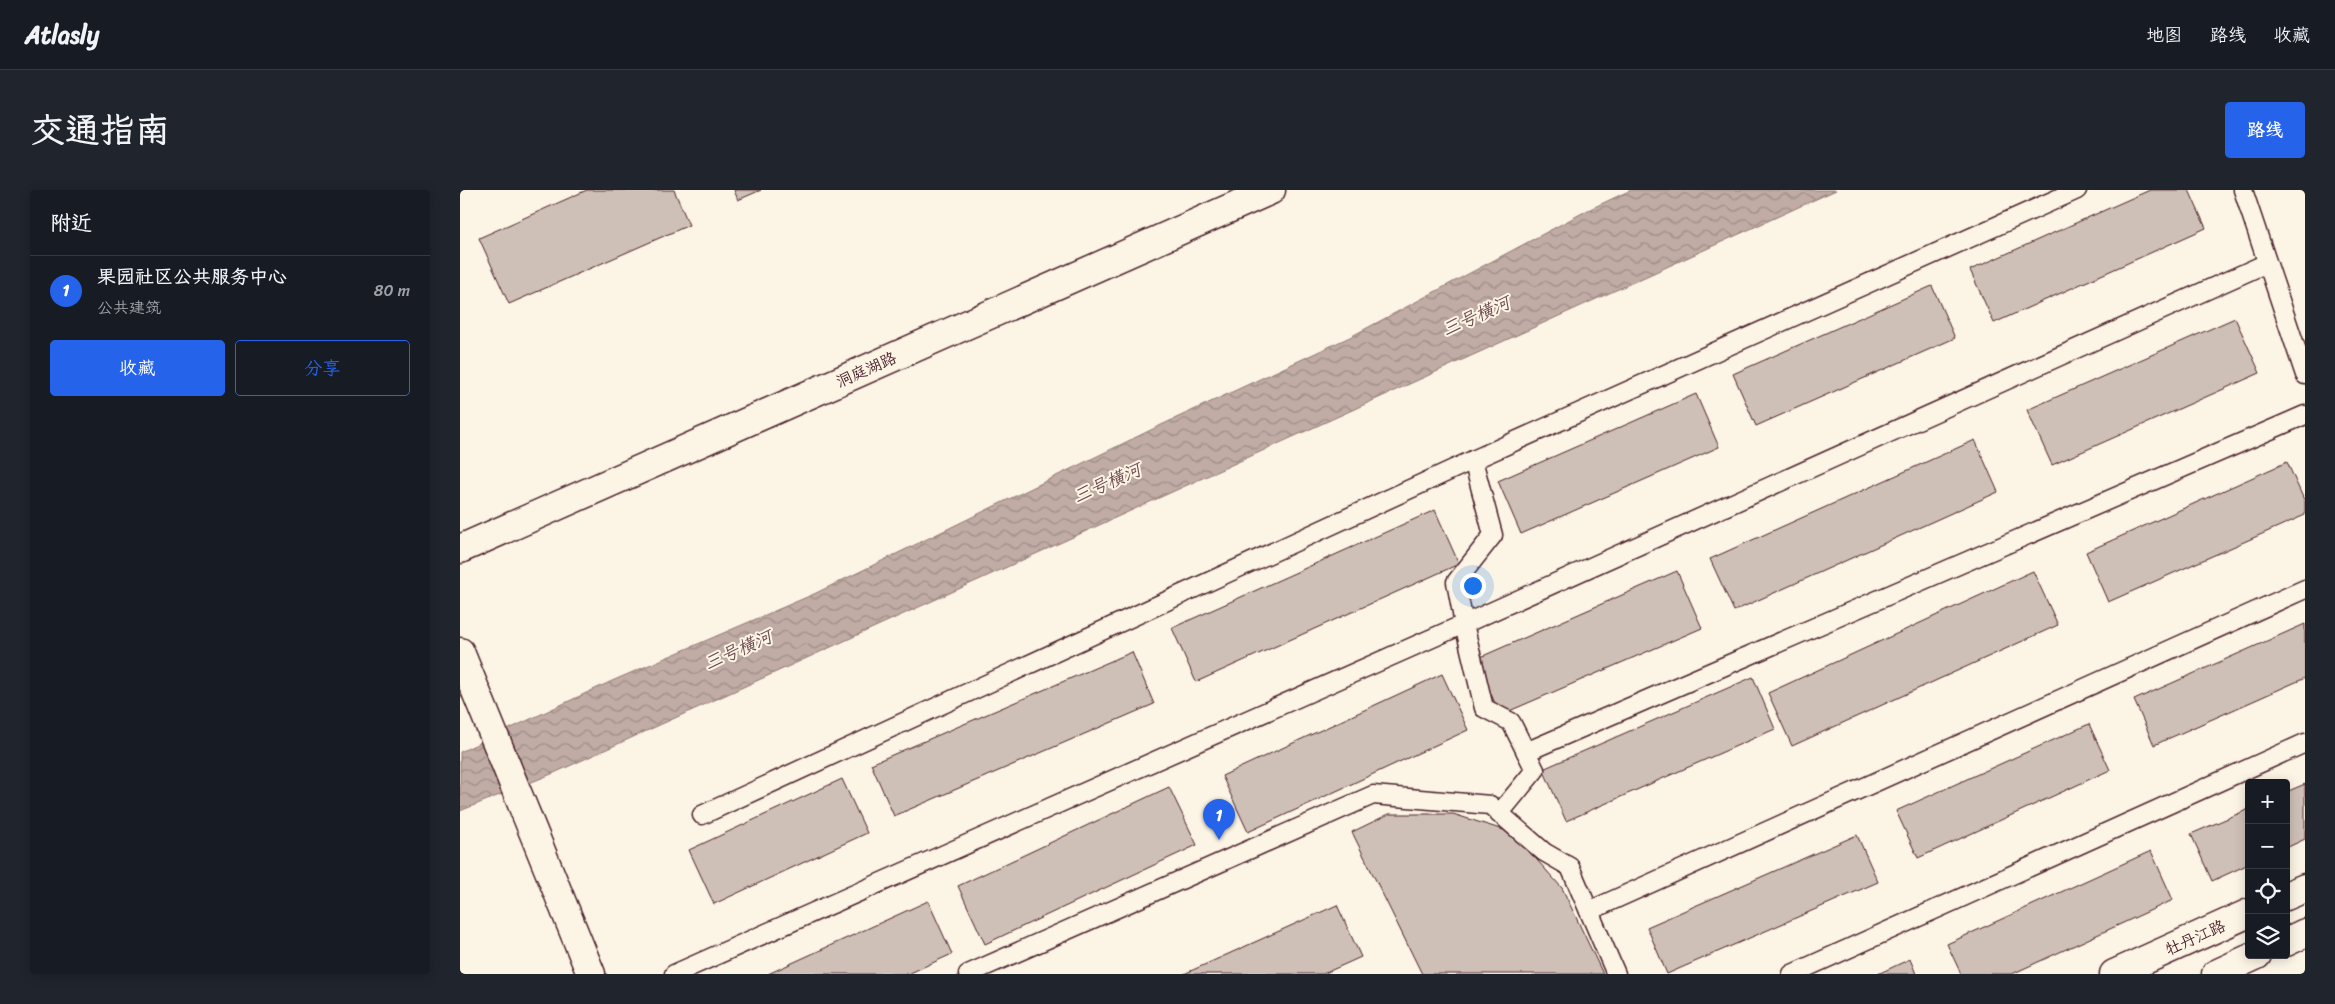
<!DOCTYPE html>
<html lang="zh">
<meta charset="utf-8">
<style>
body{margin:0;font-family:Sriracha,"LXGW WenKai TC",sans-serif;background:#20242c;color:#f1f3f6}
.controls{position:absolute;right:15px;bottom:15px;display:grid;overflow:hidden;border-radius:5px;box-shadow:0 2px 12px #0003}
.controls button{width:45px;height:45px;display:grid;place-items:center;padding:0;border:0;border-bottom:1px solid #363941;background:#171b24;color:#f1f3f6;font:25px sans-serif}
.you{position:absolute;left:1012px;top:395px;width:18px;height:18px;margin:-12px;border:4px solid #fff;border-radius:50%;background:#1a73e8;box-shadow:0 0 0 8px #1a73e833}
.badge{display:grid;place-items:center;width:32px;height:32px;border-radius:50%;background:#2563eb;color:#fff;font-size:16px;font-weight:700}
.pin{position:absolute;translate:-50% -41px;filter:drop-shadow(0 1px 2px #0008)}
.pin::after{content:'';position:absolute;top:26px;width:18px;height:15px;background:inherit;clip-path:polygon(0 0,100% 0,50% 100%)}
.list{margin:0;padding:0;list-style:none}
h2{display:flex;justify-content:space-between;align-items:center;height:65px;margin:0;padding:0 20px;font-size:21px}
h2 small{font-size:16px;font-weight:400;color:#9ea1a6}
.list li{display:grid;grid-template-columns:32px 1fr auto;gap:15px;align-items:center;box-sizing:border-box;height:70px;padding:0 20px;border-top:1px solid #363941}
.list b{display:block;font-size:19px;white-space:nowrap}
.list p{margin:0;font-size:16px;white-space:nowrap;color:#9ea1a6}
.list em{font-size:16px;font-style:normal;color:#9ea1a6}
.actions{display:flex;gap:10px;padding:15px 20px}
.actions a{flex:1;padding:11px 0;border:1px solid #2563eb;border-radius:5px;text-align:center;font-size:18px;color:#2563eb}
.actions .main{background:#2563eb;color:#fff}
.icon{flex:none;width:28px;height:28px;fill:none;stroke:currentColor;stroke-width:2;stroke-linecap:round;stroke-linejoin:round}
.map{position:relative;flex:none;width:1845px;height:784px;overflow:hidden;border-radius:5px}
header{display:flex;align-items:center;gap:30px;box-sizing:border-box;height:70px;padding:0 25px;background:#171b24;border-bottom:1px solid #363941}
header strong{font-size:24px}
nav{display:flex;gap:28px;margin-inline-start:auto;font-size:18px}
.intro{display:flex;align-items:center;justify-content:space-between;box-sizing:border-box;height:120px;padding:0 30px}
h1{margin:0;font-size:35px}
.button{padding:12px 22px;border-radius:5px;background:#2563eb;color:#fff;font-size:18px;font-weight:700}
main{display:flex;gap:30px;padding:0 30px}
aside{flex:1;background:#171b24;border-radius:5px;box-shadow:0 2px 12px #0003}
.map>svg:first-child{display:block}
.water{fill:url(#water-waves);stroke:#917474}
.building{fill:#cfc0b7;stroke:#4a1f2b}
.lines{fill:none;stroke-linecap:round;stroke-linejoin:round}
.service-casing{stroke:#4a1f2b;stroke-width:21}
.tertiary-casing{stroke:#4a1f2b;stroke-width:31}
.service{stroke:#fcf5e5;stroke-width:18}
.tertiary{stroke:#fcf5e5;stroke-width:28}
.labels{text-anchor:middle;stroke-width:4;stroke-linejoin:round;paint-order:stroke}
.street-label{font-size:16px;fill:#4a1f2b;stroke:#fcf5e5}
.water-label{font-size:18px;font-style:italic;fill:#6d4950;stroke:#fcf5e5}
</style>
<header>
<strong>Atlasly</strong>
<nav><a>地图</a><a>路线</a><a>收藏</a></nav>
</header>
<div class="intro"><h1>交通指南</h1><a class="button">路线</a></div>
<main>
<aside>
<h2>附近<small></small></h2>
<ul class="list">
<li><span class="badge">1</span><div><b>果园社区公共服务中心</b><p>公共建筑</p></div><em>80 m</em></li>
</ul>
<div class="actions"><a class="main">收藏</a><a>分享</a></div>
</aside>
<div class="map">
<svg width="1845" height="784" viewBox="0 0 1845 784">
<defs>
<pattern id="water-waves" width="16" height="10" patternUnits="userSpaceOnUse" patternTransform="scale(1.25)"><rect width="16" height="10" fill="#c0aca5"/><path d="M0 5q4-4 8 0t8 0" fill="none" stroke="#9e8b87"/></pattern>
</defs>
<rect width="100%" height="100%" fill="#fcf5e5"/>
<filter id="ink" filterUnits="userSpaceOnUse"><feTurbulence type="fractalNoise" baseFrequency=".02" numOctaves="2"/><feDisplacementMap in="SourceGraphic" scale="10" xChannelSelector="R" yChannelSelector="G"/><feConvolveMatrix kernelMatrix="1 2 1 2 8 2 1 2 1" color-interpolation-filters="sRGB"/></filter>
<g filter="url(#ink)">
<!-- water -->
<path class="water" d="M 1171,0 L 1376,0 L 94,583 L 0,621 L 0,562 L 152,491 L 354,404 L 697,237 L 892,146 L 1128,20 Z"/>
<!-- building -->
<g class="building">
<path d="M 127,0 L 214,0 L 229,35 L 49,114 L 19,48 Z"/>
<path d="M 274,0 L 301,0 L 278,10 Z"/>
<path d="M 1690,0 L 1729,0 L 1746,38 L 1534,133 L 1510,80 Z"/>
<path d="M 1472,96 L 1495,148 L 1296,236 L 1273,184 Z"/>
<path d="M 1775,128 L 1800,183 L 1592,275 L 1567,220 Z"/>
<path d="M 1236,204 L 1259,257 L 1061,344 L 1038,291 Z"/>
<path d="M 1515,250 L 1538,302 L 1274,421 L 1250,369 Z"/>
<path d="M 1827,272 L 1845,312 L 1845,325 L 1648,412 L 1626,362 Z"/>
<path d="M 975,320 L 999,374 L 736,492 L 712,438 Z"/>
<path d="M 1217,381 L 1242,438 L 1040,525 L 1016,469 Z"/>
<path d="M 1573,381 L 1598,435 L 1332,556 L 1308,503 Z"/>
<path d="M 1845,434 L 1845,488 L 1694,555 L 1674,510 Z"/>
<path d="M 672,462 L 694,514 L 434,626 L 411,574 Z"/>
<path d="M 982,484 L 1008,540 L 788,642 L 762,586 Z"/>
<path d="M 1293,487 L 1315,539 L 1106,631 L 1083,579 Z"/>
<path d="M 1629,534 L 1650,580 L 1458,668 L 1436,621 Z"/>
<path d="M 382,589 L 407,643 L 254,714 L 229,660 Z"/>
<path d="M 1845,594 L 1845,649 L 1826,658 L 1826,602 Z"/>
<path d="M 709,597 L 737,655 L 525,754 L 498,696 Z"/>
<path d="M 1789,619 L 1789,674 L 1752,691 L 1731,644 Z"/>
<path d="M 929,624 L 993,624 L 1053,643 L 1102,698 L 1143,784 L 962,784 L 892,642 Z"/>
<path d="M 1397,645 L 1418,692 L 1207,784 L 1187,737 Z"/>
<path d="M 1691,661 L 1713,710 L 1552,784 L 1501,784 L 1487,754 Z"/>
<path d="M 468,711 L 492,764 L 448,784 L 308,784 Z"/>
<path d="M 877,715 L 901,767 L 863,784 L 724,784 Z"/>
<path d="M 1450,769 L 1456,784 L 1418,784 Z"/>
</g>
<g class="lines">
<!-- service casing -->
<g class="service-casing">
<g id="service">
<path d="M 1783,0 L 1845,185"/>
<path d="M 1013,270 L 1617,0"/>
<path d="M 1066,562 L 1845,225"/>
<path d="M 242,625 L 1013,270 L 1033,345 L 996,392 L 1004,434 L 1024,518 L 1051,532 L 1075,580 L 1039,624"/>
<path d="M 1129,721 L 1845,399"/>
<path d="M 214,784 L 1004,434 L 1807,73"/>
<path d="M 508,784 L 913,605 L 1030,615 L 1084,662 L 1110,677 L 1156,784"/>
<path d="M 1332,784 L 1845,553"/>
</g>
</g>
<!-- tertiary casing -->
<g class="tertiary-casing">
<g id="tertiary">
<path d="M 0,359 L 811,0"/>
<path d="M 0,462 L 131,784"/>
<path d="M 1826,706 L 1845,698"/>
<path d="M 1826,752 L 1845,743"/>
<path d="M 1654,784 L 1789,723"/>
<path d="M 1756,784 L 1797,765"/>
</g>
</g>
<!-- service -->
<use href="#service" class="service"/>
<!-- tertiary -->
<use href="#tertiary" class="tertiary"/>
</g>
</g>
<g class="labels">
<!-- street labels -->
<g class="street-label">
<text transform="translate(406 179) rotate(-24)" y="6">洞庭湖路</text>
<text transform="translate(1735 747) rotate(-24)" y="6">牡丹江路</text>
</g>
<!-- water labels -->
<g class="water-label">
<text transform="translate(1016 126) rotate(-24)" y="6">三号横河</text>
<text transform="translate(647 293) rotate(-24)" y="6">三号横河</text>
<text transform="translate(278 460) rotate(-24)" y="6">三号横河</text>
</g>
</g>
</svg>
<div class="controls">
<button>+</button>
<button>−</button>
<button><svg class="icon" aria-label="locate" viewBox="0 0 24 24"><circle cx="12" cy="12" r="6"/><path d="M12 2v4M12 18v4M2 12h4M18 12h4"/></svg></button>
<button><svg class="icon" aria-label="layers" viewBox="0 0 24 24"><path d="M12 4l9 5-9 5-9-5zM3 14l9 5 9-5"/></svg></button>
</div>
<div class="you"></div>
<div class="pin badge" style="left:759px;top:650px">1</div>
</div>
</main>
